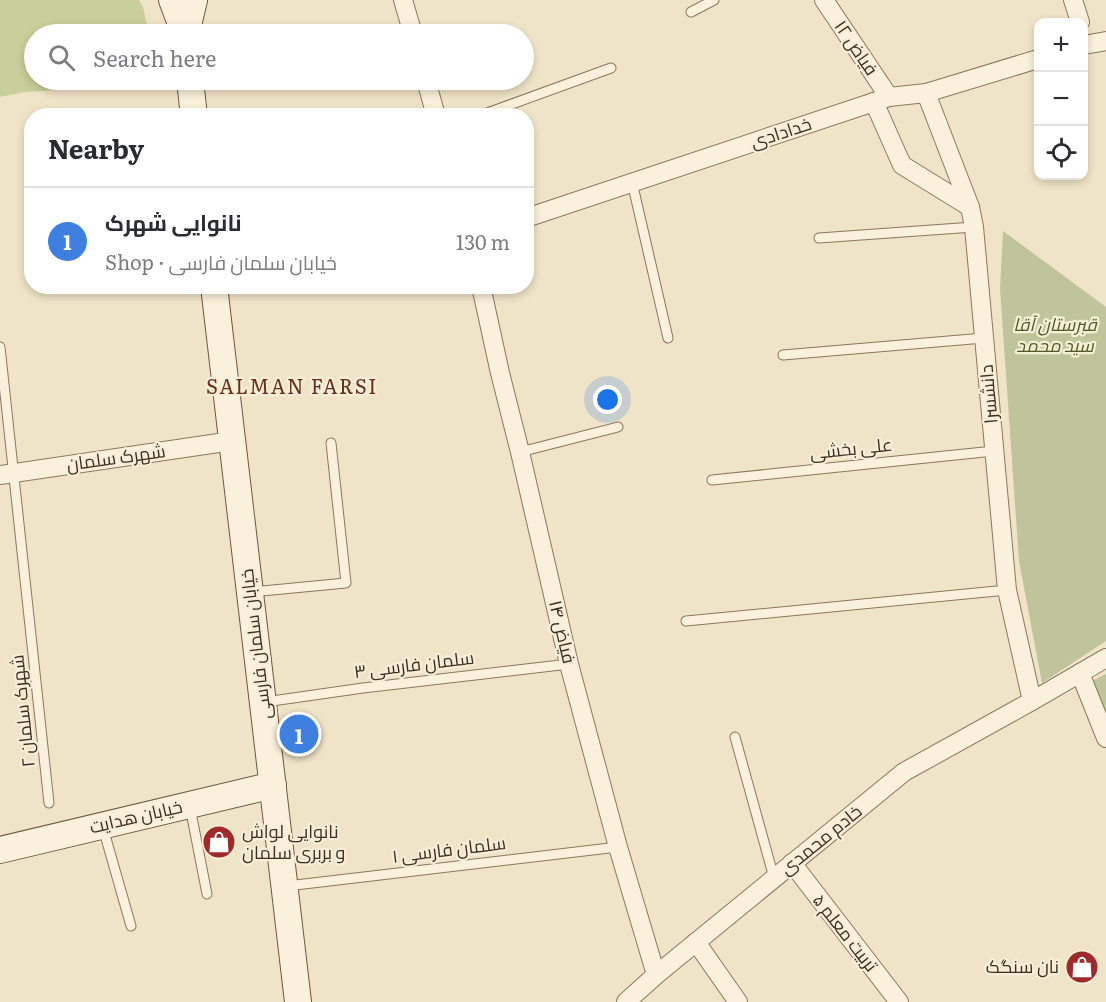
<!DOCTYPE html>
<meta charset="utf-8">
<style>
body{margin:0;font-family:Literata,Cairo,serif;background:#f2f2f3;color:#2b2b33}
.controls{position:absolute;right:18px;top:18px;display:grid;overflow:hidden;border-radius:12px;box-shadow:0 3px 9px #0003}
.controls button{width:54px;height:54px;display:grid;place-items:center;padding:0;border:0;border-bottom:2px solid #e1e1e2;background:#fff;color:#2b2b33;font:30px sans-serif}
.you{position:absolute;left:608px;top:400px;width:21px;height:21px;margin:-15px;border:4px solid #fff;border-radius:50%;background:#1a73e8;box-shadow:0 0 0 9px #1a73e833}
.badge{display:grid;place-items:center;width:39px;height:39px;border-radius:50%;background:#9e2a2b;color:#fff;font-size:20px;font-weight:700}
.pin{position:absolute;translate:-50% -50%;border:3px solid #fff;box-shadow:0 2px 6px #0006}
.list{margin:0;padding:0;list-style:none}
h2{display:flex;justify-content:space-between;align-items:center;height:78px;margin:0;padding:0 24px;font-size:26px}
h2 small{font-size:20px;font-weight:400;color:#7c7c81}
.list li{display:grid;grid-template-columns:39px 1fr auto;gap:18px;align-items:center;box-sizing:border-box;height:108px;padding:0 24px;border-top:2px solid #e1e1e2}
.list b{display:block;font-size:22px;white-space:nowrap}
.list p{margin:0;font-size:20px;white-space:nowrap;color:#7c7c81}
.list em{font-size:20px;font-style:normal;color:#7c7c81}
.icon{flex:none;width:33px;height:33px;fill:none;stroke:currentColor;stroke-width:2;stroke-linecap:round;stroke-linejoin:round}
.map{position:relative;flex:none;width:1106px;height:1002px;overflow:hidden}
.search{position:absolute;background:#fff;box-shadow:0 3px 9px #0003;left:24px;top:24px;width:510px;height:66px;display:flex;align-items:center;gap:15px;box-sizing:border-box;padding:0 21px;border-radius:33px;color:#7c7c81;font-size:22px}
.panel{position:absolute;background:#fff;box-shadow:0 3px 9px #0003;left:24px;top:108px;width:510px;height:186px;border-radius:24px}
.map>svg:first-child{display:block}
.green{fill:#c9cf9b}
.cemetery{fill:#bfc49a}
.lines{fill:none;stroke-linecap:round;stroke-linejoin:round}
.lane-casing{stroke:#8d765c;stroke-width:11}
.street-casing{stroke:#8d765c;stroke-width:20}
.secondary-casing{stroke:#6f573f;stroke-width:28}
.lane{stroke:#faf1dc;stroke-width:9}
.street{stroke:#faf1dc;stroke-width:18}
.secondary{stroke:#faf1dc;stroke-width:26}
.labels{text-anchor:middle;stroke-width:4.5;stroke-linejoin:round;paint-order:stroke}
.street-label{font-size:18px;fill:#3d2e20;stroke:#f7eed8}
.park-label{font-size:18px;font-style:italic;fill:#4d5a26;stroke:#f7eed8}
.poi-label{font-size:18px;fill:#3d2e20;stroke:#f7eed8;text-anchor:start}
.neighbourhood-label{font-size:20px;letter-spacing:1.5px;fill:#6b2e1e;stroke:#f7eed8}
</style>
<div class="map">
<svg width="1106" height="1002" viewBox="0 0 1106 1002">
<rect width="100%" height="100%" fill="#f0e4c8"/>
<!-- green -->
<path class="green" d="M 0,0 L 139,0 L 143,7 L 149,34 L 34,34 L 34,80 L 67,80 L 59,90 L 25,92 L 0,97 Z"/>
<!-- cemetery -->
<g class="cemetery">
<path d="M 1003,231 L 1106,307 L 1106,641 L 1042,683 L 1019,561 L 1000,289 Z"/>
<path d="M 1106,674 L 1106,721 L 1090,682 Z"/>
</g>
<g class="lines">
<!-- lane casing -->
<g class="lane-casing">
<g id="lane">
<path d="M 691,12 L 714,0"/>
<path d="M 479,116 L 611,68"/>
<path d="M 632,182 L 668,338"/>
<path d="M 819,238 L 974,227"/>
<path d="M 0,347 L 49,803"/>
<path d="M 783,355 L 984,338"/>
<path d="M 520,452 L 618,427"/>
<path d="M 712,480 L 994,451"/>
<path d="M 252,592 L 346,583 L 331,443"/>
<path d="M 686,621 L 1007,590"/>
<path d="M 265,702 L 363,688 L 569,664"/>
<path d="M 735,737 L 774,878"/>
<path d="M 190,807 L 207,894"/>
<path d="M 103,828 L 131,926"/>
<path d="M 287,886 L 618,847"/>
</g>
</g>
<!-- street casing -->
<g class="street-casing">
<g id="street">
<path d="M 403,0 L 413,34"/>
<path d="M 824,0 L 889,97"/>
<path d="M 1073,0 L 1080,22"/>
<path d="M 1084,45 L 1106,41"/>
<path d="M 426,80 L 436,116"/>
<path d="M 926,93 L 970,207 L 974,227 L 1007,590 L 1032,701"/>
<path d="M 874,102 L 902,165 L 970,207"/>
<path d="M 526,218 L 889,97 L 926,93 L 1038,59"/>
<path d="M 481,286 L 500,373 L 520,452 L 569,664 L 618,847 L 656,975"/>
<path d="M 0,475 L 232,441"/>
<path d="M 1080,673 L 1106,738"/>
<path d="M 792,863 L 899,1002"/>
<path d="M 696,942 L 738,1002"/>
<path d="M 626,1002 L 656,975 L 904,772 L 1032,701 L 1106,658"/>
</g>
</g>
<!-- secondary casing -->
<g class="secondary-casing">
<g id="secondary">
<path d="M 172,0 L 185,34"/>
<path d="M 186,34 L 194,0"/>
<path d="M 190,80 L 194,116"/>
<path d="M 214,286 L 298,1002"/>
<path d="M 0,850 L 273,785"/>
</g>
</g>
<!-- lane -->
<use href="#lane" class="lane"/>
<!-- street -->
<use href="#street" class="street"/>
<!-- secondary -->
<use href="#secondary" class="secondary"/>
</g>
<!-- icons -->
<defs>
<g id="shop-disc" transform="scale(1.725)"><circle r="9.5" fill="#9e2a2b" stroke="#f7eed8"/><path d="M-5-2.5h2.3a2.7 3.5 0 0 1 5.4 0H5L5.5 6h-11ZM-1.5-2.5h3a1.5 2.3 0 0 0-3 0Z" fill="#fff"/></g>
</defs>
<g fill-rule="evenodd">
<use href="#shop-disc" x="219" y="842"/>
<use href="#shop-disc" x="1082" y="967"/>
</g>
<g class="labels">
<!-- street labels -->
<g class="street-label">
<text transform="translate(856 48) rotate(56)" y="6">فیاض ۱۲</text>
<text transform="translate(781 133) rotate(-18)" y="6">خدادادی</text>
<text transform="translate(989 394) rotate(-95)" y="6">دانشسرا</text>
<text transform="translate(851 449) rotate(-6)" y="6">علی بخشی</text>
<text transform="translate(116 458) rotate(-8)" y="6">شهرک سلمان</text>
<text transform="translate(562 632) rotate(77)" y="6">فیاض ۱۴</text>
<text transform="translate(256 644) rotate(-97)" y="6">خیابان سلمان فارسی</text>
<text transform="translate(414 665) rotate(-7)" y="6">سلمان فارسی ۳</text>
<text transform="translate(23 711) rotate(-96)" y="6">شهرک سلمان ۲</text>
<text transform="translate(136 817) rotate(-13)" y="6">خیابان هدایت</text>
<text transform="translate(821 840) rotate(-39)" y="6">خادم محمدی</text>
<text transform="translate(449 850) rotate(-7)" y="6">سلمان فارسی ۱</text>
<text transform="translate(845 933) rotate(52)" y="6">تربیت معلم ۵</text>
</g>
<!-- park labels -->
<g class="park-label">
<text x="1055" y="331">قبرستان آقا<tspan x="1055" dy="21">سید محمد</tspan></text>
</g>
<!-- poi labels -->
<g class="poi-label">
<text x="242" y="838">نانوایی لواش<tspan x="242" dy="21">و بربری سلمان</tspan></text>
<text x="1059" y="973" text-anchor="end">نان سنگک</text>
</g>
<!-- neighbourhood labels -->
<g class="neighbourhood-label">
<text x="292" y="394">SALMAN FARSI</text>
</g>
</g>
</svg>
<div class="controls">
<button>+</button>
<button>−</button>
<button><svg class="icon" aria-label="locate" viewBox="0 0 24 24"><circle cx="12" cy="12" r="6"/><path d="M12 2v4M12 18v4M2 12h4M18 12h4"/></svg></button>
</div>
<div class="you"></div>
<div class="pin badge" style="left:299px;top:734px;background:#3f7fe0">1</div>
<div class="search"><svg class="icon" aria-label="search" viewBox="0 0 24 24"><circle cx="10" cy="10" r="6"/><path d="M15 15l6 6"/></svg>Search here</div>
<section class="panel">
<h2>Nearby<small></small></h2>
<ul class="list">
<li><span class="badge" style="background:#3f7fe0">1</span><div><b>نانوایی شهرک</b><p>Shop · خیابان سلمان فارسی</p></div><em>130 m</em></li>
</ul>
</section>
</div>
